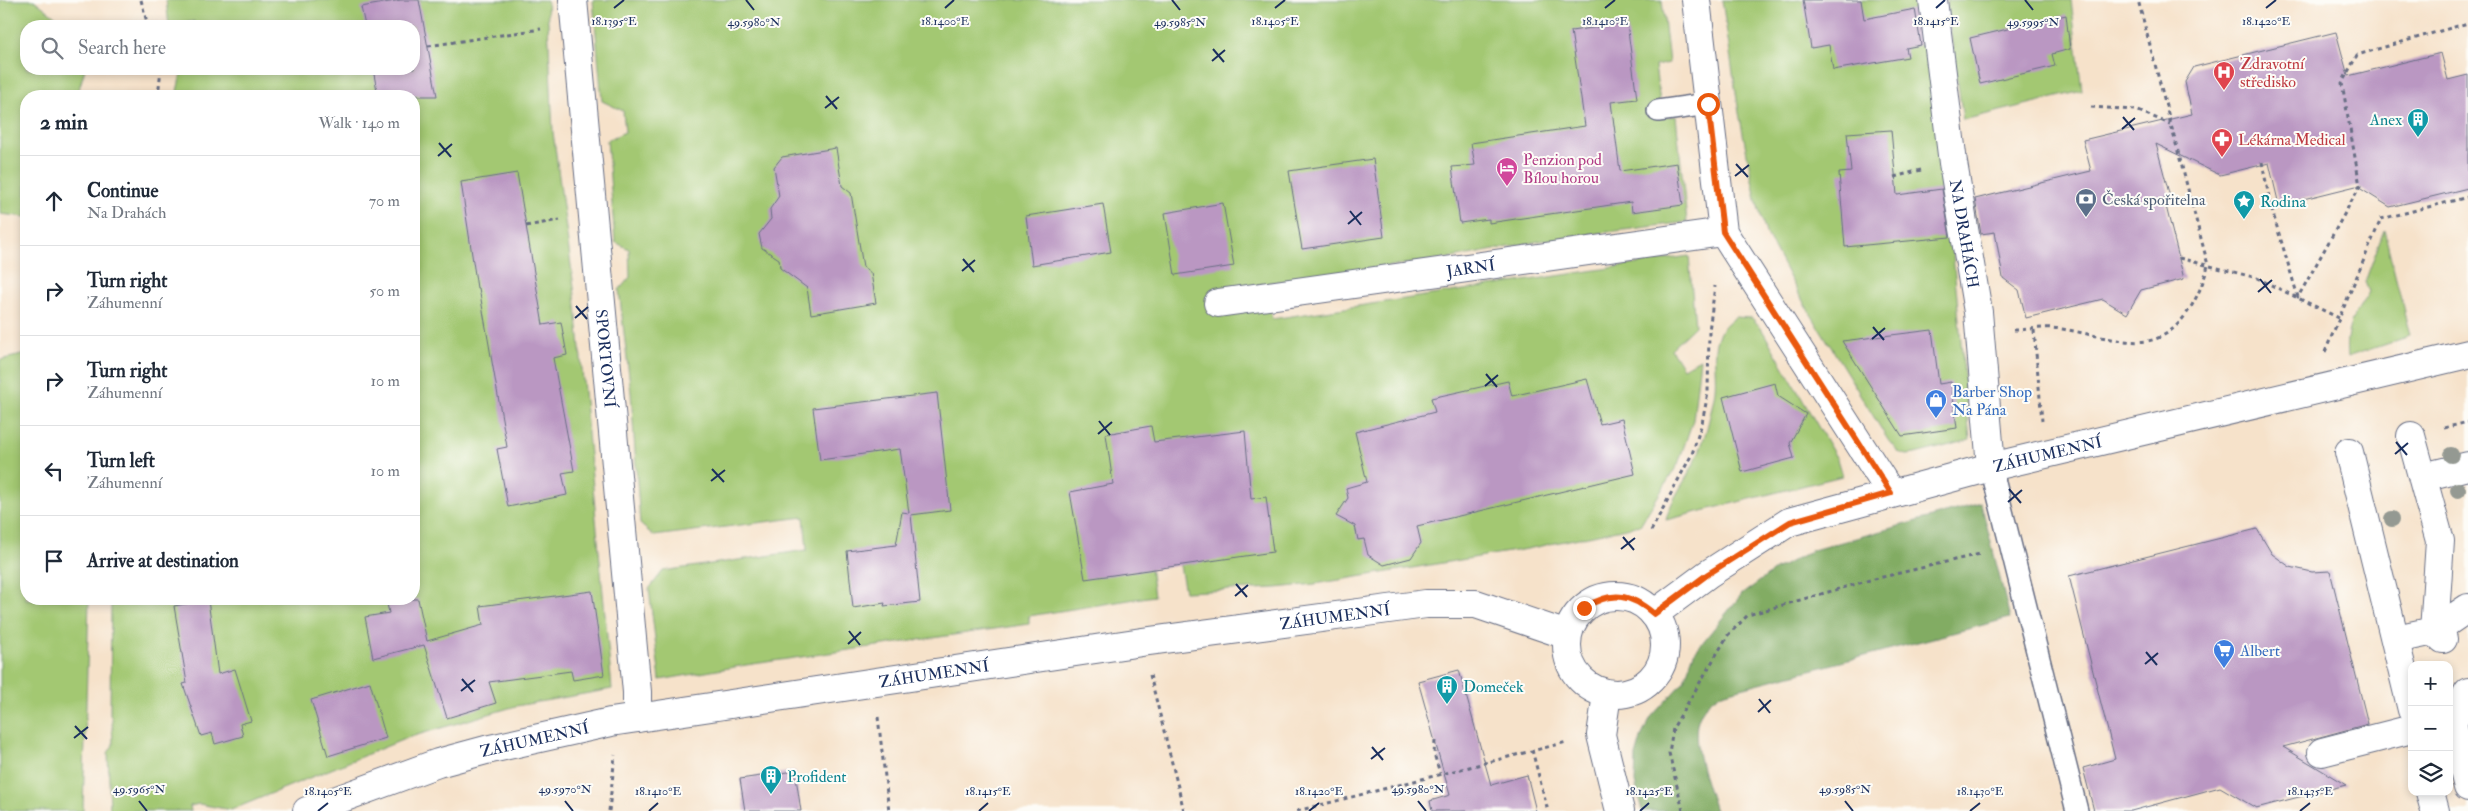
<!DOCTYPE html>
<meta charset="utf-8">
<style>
body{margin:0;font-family:"IM FELL Double Pica",serif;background:#f2f2f3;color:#1f2937}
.controls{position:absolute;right:15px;bottom:15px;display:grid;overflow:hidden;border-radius:10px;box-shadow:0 2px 8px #0003}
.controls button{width:45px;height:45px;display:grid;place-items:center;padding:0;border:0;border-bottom:1px solid #e0e1e3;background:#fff;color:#1f2937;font:25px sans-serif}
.stop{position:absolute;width:15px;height:15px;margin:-11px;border:4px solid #ea580c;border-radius:50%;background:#fff}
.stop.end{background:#ea580c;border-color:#fff;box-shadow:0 1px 5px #0008}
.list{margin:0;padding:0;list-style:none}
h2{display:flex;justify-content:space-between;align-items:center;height:65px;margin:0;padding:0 20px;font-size:21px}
h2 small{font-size:16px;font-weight:400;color:#747a83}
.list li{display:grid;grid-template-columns:32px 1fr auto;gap:15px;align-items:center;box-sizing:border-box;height:90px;padding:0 20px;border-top:1px solid #e0e1e3}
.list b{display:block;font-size:19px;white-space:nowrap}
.list p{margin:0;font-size:16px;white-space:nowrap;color:#747a83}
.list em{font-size:16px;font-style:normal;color:#747a83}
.icon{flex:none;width:28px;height:28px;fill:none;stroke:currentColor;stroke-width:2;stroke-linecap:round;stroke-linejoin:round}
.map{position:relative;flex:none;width:2468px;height:811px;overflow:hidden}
.search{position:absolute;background:#fff;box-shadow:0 2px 8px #0003;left:20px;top:20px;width:400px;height:55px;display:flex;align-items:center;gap:12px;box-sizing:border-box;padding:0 18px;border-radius:20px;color:#747a83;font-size:19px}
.panel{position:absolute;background:#fff;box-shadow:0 2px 8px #0003;left:20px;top:90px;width:400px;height:515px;border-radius:20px}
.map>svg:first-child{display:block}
.green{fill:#a3c872;stroke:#5f7c68}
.forest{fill:#82ac64;stroke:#4e6e61}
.building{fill:#ba97c2}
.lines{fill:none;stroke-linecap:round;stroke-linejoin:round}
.service-casing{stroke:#686e84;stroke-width:24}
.pedestrian-casing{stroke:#686e84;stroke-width:30}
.minor-casing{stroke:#686e84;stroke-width:30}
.secondary-casing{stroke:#686e84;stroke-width:30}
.path{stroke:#686e84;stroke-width:3;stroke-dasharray:4 4;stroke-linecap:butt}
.service{stroke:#fff;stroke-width:21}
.pedestrian{stroke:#fff;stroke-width:28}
.minor{stroke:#fff;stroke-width:28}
.secondary{stroke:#fff;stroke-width:28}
.tree{fill:#949992}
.route{stroke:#ea580c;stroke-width:6}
.ticks{fill:none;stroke:#1b2f5e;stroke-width:2}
.labels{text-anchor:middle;stroke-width:4;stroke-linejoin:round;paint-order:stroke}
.health-label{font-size:16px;fill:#be3a42;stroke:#fdfcf7;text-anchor:start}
.culture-label{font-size:16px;fill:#0d838f;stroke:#fdfcf7;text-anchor:start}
.hotel-label{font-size:16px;fill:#b23c85;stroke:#fdfcf7;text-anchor:start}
.service-label{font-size:16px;fill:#4e5e75;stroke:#fdfcf7;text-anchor:start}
.street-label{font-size:16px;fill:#1b2f5e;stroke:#fdfcf7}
.shop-label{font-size:16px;fill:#366cbe;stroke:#fdfcf7;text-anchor:start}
.ticks-label{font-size:12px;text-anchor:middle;fill:#1b2f5e;stroke:#fdfcf7;stroke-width:4;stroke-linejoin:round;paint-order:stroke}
</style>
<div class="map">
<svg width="2468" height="811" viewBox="0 0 2468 811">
<rect width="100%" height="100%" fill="#fdfcf7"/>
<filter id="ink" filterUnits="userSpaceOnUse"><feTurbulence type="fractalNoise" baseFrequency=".02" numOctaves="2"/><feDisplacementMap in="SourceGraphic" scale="10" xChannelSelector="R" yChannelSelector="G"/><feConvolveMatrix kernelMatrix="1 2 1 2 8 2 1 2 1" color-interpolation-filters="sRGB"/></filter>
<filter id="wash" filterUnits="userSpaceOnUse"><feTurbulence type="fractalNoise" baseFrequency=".0096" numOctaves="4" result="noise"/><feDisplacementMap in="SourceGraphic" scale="20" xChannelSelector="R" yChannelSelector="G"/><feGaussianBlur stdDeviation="1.12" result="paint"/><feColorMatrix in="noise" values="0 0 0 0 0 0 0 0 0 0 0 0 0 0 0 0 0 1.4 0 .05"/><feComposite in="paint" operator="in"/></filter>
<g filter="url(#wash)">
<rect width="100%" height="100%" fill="#f6e2ca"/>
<!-- green -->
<g class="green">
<path d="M 0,0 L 34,0 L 68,26 L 26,26 L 26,69 L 85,69 L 77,96 L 26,96 L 26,217 L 0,214 Z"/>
<path d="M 166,0 L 547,0 L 553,132 L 575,295 L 612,689 L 516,706 L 407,738 L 231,810 L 199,804 L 190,806 L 191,811 L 110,811 L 108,753 L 113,745 L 112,718 L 110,715 L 111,599 L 414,599 L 414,96 L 176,96 L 182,69 L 414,69 L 414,26 L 193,26 L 194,21 L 169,26 Z"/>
<path d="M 593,0 L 1662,0 L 1669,63 L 1655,66 L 1662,117 L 1676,116 L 1687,222 L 1545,240 L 1458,257 L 1266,283 L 1272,319 L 1689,256 L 1695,326 L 1671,349 L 1683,368 L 1700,359 L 1693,420 L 1678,464 L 1640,525 L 1527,549 L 1315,584 L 1276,588 L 1185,592 L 1174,534 L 1146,538 L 1154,596 L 1029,616 L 1029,624 L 746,665 L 660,680 L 649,589 L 663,571 L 807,550 L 804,517 L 654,536 L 640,524 L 631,393 L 619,290 L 630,277 L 629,249 L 615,242 L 607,140 L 625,132 L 623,111 L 602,101 Z"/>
<path d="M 1722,0 L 1923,0 L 1947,189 L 1970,440 L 1915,454 L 1907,455 L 1898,452 L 1888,440 L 1798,293 L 1766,233 L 1756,200 L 1739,113 Z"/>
<path d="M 1946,0 L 2071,0 L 2082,91 L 1963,120 Z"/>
<path d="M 2384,230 L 2410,336 L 2347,357 C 2344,328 2354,316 2369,292 L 2365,282 Z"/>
<path d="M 1735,317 L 1752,318 L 1761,328 L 1837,459 L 1842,476 L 1666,520 C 1671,498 1687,480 1696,459 C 1705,440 1710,417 1714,397 C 1720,364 1703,339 1735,317 Z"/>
<path d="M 26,354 L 26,599 L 89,599 L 83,811 L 0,811 L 0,360 Z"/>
</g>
<!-- forest -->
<path class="forest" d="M 1981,503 L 2010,618 L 1722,693 C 1713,699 1704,705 1700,715 C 1688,739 1708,786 1715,811 L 1642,811 L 1635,782 L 1636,756 L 1642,735 L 1651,717 L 1684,681 L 1694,653 L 1741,595 L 1775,570 L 1813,550 Z"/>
<g id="blocks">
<!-- building -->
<g class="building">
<path d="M 401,0 L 419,0 L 437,96 L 378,96 L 373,69 L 414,69 L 414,26 L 365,26 L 361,7 Z"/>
<path d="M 1803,0 L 1861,0 L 1864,19 L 1915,9 L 1921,45 L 1906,48 L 1908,57 L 1833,70 L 1829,45 L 1811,48 Z"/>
<path d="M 2066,15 L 2070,49 L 2052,54 L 2055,66 L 1980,84 L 1970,38 Z"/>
<path d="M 1627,23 L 1637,99 L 1611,102 L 1620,171 L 1677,163 L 1683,205 L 1632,212 L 1631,202 L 1489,223 L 1489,219 L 1460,223 L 1452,167 L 1475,165 L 1471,143 L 1585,126 L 1571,31 Z"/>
<path d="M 2336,32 L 2348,76 L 2441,53 L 2448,80 L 2468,75 L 2468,188 L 2390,207 L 2356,186 L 2279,205 L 2269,163 L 2220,175 L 2156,144 L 2170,197 L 2164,198 L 2184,279 L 2141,290 L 2127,314 L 2103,299 L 2026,318 L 2019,290 L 2003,278 L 1995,232 L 1981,234 L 1975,199 L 2091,171 L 2083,140 L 2192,114 L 2185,82 L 2194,67 Z"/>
<path d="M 1891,130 L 1897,195 L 1942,189 L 1950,237 L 1845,247 L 1839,173 L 1851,172 L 1847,133 Z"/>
<path d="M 836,148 L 842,186 L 851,193 L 863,267 L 871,273 L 876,303 L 811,314 L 807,288 L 780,268 L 779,259 L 762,248 L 759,234 L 771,219 L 770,209 L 779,196 L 774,167 L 782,157 Z"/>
<path d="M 1373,159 L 1384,237 L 1302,249 L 1289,171 Z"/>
<path d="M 517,173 L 543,325 L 561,322 L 567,355 L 553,358 L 574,471 L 562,473 L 567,495 L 508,507 L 497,449 L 507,447 L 479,288 L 477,288 L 461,182 Z"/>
<path d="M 1223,203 L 1234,266 L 1175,275 L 1165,213 Z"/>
<path d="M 1103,204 L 1111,252 L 1032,265 L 1026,216 Z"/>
<path d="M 1932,330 L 1939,384 L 1951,382 L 1957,428 L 1902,436 L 1842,341 Z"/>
<path d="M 1587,379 L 1600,424 L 1622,419 L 1635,474 L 1417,526 L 1421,543 L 1411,558 L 1384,565 L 1368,555 L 1364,539 L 1358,540 L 1355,526 L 1336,516 L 1348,498 L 1346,488 L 1367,482 L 1355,432 L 1435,412 L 1431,398 L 1508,381 L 1512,396 Z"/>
<path d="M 1775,383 L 1778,396 L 1806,414 L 1790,443 L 1794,458 L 1742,472 L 1723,397 Z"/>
<path d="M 937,393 L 950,510 L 911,515 L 920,602 L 884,606 L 885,603 L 853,608 L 847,551 L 896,545 L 902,512 L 909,513 L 900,449 L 820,460 L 813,408 Z"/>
<path d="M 1151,426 L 1154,442 L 1245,431 L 1251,499 L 1266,497 L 1273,552 L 1085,579 L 1070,492 L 1113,484 L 1106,434 Z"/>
<path d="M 2257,529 L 2272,554 L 2290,567 L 2312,572 L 2330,571 L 2368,724 L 2283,747 L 2346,785 L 2256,808 L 2220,787 L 2131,811 L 2094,811 L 2083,768 L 2115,759 L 2069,576 Z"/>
<path d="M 592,591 L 604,675 L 573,680 L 571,671 L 489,682 L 496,703 L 447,718 L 424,645 L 373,658 L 365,617 L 389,613 L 386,599 L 418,599 L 427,641 L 483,625 L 480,606 Z"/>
<path d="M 208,600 L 218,674 L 235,669 L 251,721 L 240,724 L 243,736 L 215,744 L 212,733 L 201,736 L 183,684 L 187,683 L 174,606 Z"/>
<path d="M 1459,670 L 1491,785 L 1527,775 L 1536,811 L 1432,811 L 1430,801 L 1450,795 L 1418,681 Z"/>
<path d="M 370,682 L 386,738 L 328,756 L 311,700 Z"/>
<path d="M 795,771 L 801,811 L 745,811 L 740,779 Z"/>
</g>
</g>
</g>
<g filter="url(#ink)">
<use href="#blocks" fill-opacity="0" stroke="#686e84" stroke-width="1"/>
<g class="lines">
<!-- service casing -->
<g class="service-casing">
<g id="service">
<path d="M 1658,111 L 1708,104"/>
<path d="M 1991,467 L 2077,811"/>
</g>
</g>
<!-- pedestrian casing -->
<g class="pedestrian-casing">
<g id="pedestrian">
<path d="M 2349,452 L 2412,710"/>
<path d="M 2423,477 L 2468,466"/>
<path d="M 2396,639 L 2434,631 L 2440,541 L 2411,436"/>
<path d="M 2443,639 L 2434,631 L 2468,608"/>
<path d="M 2468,692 L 2452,723 L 2468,787"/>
<path d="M 2322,752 L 2412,729"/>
<path d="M 2430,792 L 2435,811"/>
</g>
</g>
<!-- minor casing -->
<g class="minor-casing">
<g id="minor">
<path id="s1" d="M 573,0 L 637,692 L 637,718"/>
<path d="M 1696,0 L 1723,232 L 1891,493"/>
<path id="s2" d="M 1933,0 L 1953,163 L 1978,312 L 1991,467"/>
<path id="s3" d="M 1218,303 L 1723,232"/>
<path d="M 1607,694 L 1601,735 L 1620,811"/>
</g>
</g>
<!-- secondary casing -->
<g class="secondary-casing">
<g id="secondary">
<circle cx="1616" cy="645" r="49"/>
<path id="s4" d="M 1654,614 L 1708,574 L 1789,522 L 1991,467 L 2468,354"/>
<path id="s5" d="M 307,811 L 438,763 L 486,750 L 611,722 L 1142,642 L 1426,604 L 1476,604 L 1567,635"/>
</g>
</g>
<!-- path -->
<g class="path">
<path d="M 141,0 L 148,26"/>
<path d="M 428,46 L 541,29"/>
<path d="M 158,96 L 161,69"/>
<path d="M 2091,107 L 2136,110 L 2170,124"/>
<path d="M 2262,162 L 2271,207 L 2298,297 L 2360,186 L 2342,83 L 2357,55 L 2468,23"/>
<path d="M 1894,177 L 1921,170"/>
<path d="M 526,226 L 560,220"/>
<path d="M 2179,258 L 2257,278 L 2339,318"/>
<path d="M 2014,330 C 2027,330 2040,327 2052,328 C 2082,330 2118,345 2147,341 C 2181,336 2201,294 2208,265 L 2138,0"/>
<path d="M 2034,330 L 2042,421"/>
<path d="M 2325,352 L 2381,219 L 2468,197"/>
<path d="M 2444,428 L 2468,422"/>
<path d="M 1651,531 L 1692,454 L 1702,423 L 1708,393 L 1709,331 L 1715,286"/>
<path d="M 1150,675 L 1184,811"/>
<path d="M 878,717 L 889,811"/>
<path d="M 1435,741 L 1434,754 L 1440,773"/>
<path d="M 1532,750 L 1548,811"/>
<path d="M 609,811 L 615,755"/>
<path d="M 1297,811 L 1567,742"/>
<path d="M 1683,811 L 1669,753 L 1673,728 L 1728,635 L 1748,615 L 1870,580 L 1980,554"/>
</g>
<!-- service -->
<use href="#service" class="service"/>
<!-- pedestrian -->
<use href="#pedestrian" class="pedestrian"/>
<!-- minor -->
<use href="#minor" class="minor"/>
<!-- secondary -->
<use href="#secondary" class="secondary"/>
</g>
<!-- trees -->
<g class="tree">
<circle cx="2451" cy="455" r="8"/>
<circle cx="2458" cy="490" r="8"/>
<circle cx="2392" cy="519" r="8"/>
</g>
</g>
<g class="lines" filter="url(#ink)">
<!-- route -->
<path class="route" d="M 1584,608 C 1611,591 1630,593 1654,614 L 1708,574 L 1790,522 L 1891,493 L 1723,232 L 1708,104"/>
</g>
<!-- ticks -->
<path class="ticks" d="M 746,0 L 754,10M 1172,0 L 1180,10M 2025,0 L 2033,10M 614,8 L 624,0M 945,8 L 954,0M 1275,8 L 1285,0M 1605,8 L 1615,0M 1936,8 L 1945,0M 2266,8 L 2276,0M 1213,49 L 1224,62M 1212,61 L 1225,50M 826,96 L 837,109M 825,108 L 839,97M 2123,117 L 2134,130M 2122,129 L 2135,118M 439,143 L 451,157M 438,156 L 452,144M 1736,164 L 1748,177M 1735,176 L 1749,165M 1350,211 L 1361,225M 1348,224 L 1362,212M 963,259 L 974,272M 962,271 L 975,260M 2260,279 L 2271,293M 2258,292 L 2272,280M 576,306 L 587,319M 575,318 L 588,307M 1873,327 L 1884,340M 1872,339 L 1885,328M 1486,374 L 1497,387M 1485,386 L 1498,375M 1099,421 L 1110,435M 1098,434 L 1112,422M 2396,442 L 2407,455M 2395,454 L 2408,443M 712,469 L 724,482M 711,481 L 725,470M 2009,489 L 2021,503M 2008,502 L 2022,490M 1623,537 L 1634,550M 1621,549 L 1635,538M 1236,584 L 1247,597M 1235,596 L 1248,585M 849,631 L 860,645M 848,644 L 861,632M 2146,652 L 2157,665M 2145,664 L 2158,653M 462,679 L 473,692M 461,691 L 475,680M 1759,699 L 1770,713M 1758,712 L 1771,700M 75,726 L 87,739M 74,738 L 88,727M 1372,747 L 1383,760M 1371,759 L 1385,748M 139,801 L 147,811M 565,801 L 573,811M 1418,801 L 1426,811M 1845,801 L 1853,811M 318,811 L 328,803M 649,811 L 658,803M 979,811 L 988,803M 1309,811 L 1319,803M 1640,811 L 1649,803M 1970,811 L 1980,803M 2300,811 L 2310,803"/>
<!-- icons -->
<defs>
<g id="hospital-pin" transform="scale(1.125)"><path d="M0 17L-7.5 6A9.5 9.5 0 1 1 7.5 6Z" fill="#e0444e" stroke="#fdfcf7"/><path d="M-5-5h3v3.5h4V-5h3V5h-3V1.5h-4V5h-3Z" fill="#fff"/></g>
<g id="building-pin" transform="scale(1.125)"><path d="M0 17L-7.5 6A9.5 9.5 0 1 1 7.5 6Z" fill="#0f9aa8" stroke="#fdfcf7"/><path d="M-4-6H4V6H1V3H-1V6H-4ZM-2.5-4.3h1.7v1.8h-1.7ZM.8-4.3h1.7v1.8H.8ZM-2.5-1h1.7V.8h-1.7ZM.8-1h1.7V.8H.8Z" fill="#fff"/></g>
<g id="pharmacy-pin" transform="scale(1.125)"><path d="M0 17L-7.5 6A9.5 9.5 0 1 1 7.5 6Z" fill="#e0444e" stroke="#fdfcf7"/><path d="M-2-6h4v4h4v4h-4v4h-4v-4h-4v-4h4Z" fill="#fff"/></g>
<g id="hotel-pin" transform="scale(1.125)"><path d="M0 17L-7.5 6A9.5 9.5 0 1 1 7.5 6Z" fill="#d1479c" stroke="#fdfcf7"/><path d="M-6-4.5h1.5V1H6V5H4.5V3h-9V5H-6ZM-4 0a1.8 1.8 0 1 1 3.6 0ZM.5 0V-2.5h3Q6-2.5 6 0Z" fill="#fff"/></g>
<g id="bank-pin" transform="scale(1.125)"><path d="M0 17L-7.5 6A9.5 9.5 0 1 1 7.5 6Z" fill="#5c6f8a" stroke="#fdfcf7"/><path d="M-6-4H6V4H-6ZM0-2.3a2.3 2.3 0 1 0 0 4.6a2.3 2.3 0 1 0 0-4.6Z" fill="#fff"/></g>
<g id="sight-pin" transform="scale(1.125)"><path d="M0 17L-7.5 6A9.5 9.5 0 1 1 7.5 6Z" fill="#0f9aa8" stroke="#fdfcf7"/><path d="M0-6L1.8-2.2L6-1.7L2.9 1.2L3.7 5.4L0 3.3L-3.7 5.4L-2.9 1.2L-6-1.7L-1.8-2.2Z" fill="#fff"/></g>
<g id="shop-pin" transform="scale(1.125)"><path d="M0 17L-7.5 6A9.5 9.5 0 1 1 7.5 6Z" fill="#3f7fe0" stroke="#fdfcf7"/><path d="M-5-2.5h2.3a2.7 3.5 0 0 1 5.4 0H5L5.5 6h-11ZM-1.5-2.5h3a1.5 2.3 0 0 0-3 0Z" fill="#fff"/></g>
<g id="supermarket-pin" transform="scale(1.125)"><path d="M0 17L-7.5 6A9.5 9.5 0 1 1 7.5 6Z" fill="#3f7fe0" stroke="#fdfcf7"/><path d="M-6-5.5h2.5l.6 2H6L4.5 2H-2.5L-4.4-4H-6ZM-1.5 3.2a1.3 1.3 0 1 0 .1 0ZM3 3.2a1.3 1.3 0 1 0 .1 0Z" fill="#fff"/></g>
</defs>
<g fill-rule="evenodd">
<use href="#hospital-pin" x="2224" y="72"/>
<use href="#building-pin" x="2418" y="119"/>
<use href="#pharmacy-pin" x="2222" y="139"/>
<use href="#hotel-pin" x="1507" y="168"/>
<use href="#bank-pin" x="2086" y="199"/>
<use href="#sight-pin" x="2244" y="201"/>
<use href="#shop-pin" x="1936" y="400"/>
<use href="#supermarket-pin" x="2224" y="650"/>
<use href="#building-pin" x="1447" y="686"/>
<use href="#building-pin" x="771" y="776"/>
</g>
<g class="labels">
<!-- health labels -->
<g class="health-label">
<text x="2240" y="69">Zdravotní<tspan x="2240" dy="18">středisko</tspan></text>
<text x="2238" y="145">Lékárna Medical</text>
</g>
<!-- culture labels -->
<g class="culture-label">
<text x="2402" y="125" text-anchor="end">Anex</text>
<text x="2260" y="207">Rodina</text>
<text x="1463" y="692">Domeček</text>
<text x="787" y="782">Profident</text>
</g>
<!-- hotel labels -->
<g class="hotel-label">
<text x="1523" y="165">Penzion pod<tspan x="1523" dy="18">Bílou horou</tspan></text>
</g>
<!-- service labels -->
<g class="service-label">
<text x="2102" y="205">Česká spořitelna</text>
</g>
<!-- street labels -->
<g class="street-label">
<text dy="6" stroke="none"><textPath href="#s2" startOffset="236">NA DRAHÁCH</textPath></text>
<text dy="6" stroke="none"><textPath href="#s3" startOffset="255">JARNÍ</textPath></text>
<text dy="6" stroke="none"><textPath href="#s1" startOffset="360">SPORTOVNÍ</textPath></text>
<text dy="6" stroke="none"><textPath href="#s4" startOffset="431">ZÁHUMENNÍ</textPath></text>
<text dy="6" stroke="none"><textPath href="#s5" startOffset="1049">ZÁHUMENNÍ</textPath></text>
<text dy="6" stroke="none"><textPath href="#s5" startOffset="644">ZÁHUMENNÍ</textPath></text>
<text dy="6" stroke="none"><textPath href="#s5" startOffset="239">ZÁHUMENNÍ</textPath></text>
</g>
<!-- shop labels -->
<g class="shop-label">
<text x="1952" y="397">Barber Shop<tspan x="1952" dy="18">Na Pána</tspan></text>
<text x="2240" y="656">Albert</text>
</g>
</g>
<g class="ticks-label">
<text x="614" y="25">18.1395°E</text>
<text x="945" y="25">18.1400°E</text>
<text x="1936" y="25">18.1415°E</text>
<text x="1275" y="25">18.1405°E</text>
<text x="1605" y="25">18.1410°E</text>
<text x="2266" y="25">18.1420°E</text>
<text x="754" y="26">49.5980°N</text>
<text x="1180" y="26">49.5985°N</text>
<text x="2033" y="26">49.5995°N</text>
<text x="139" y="793">49.5965°N</text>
<text x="565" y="793">49.5970°N</text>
<text x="1418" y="793">49.5980°N</text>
<text x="1845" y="793">49.5985°N</text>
<text x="328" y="795">18.1405°E</text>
<text x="658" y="795">18.1410°E</text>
<text x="988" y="795">18.1415°E</text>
<text x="1319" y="795">18.1420°E</text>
<text x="1649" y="795">18.1425°E</text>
<text x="1980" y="795">18.1430°E</text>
<text x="2310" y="795">18.1435°E</text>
</g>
</svg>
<div class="controls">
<button>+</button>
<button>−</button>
<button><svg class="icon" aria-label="layers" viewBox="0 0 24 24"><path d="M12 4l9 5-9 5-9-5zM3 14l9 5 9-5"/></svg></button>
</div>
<div class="stop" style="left:1708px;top:104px"></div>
<div class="stop end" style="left:1584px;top:608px"></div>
<div class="search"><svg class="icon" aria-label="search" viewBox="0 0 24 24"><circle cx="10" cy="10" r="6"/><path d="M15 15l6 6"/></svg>Search here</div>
<section class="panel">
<h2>2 min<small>Walk · 140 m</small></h2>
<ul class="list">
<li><svg class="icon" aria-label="ahead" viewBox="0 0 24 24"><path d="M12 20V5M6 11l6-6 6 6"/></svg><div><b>Continue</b><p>Na Drahách</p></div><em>70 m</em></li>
<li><svg class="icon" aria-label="right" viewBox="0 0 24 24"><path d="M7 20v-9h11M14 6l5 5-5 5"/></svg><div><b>Turn right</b><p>Záhumenní</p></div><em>50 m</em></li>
<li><svg class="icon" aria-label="right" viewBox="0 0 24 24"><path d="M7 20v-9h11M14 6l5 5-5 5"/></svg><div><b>Turn right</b><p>Záhumenní</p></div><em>10 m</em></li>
<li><svg class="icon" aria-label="left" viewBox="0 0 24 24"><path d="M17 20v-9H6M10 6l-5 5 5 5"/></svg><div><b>Turn left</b><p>Záhumenní</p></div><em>10 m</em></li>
<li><svg class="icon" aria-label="arrive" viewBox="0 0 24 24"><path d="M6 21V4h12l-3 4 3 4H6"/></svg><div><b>Arrive at destination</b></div></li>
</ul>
</section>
</div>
